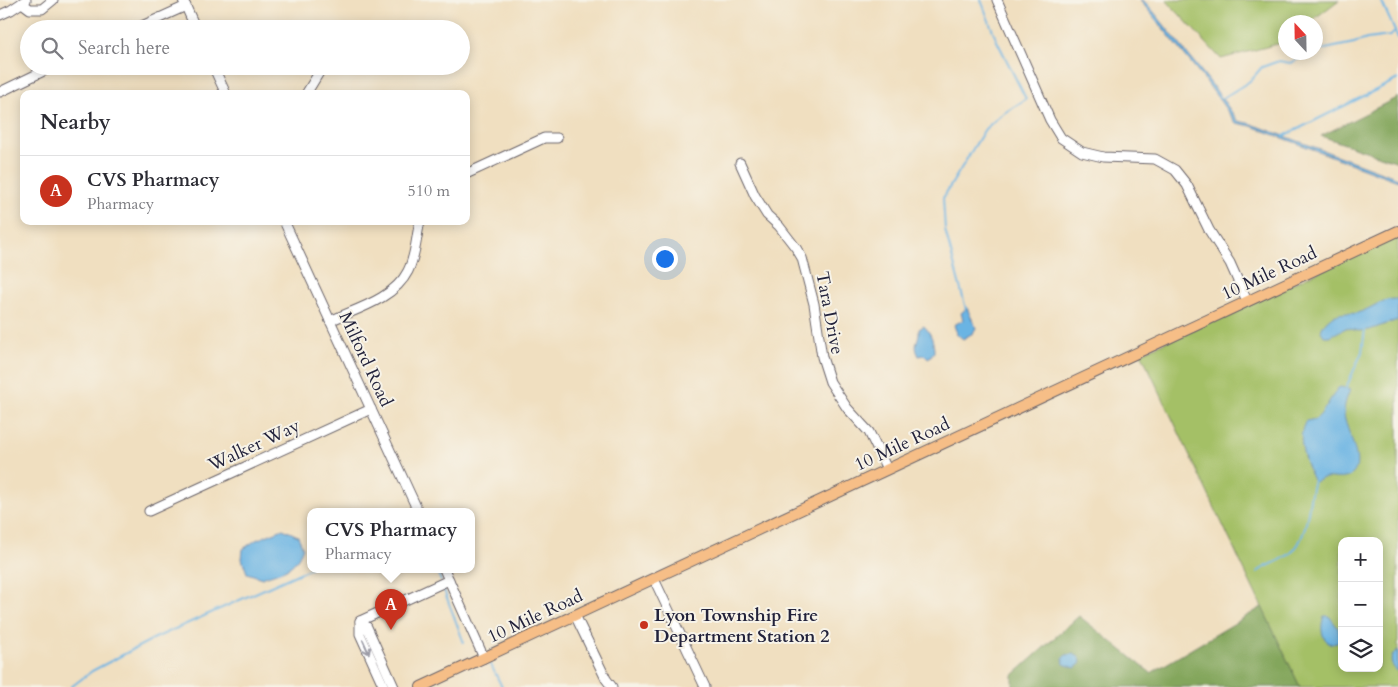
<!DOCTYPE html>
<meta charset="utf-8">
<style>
body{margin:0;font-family:Cardo,serif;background:#f7f7f7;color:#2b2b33}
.controls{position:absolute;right:15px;bottom:15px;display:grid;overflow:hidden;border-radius:10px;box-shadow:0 2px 12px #0003}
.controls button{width:45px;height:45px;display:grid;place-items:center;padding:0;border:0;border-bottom:1px solid #e1e1e2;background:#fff;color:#2b2b33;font:25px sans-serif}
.compass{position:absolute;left:1278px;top:15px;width:45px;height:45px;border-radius:50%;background:#fff;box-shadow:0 2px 12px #0003;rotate:338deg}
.you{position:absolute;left:664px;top:258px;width:18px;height:18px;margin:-12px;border:4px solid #fff;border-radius:50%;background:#1a73e8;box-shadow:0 0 0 8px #1a73e833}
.badge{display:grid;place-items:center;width:32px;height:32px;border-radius:50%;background:#c8321e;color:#fff;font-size:16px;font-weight:700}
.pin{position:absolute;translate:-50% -41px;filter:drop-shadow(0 1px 2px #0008)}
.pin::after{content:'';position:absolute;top:26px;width:18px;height:15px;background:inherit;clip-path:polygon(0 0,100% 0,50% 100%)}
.popup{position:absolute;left:307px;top:508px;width:168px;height:65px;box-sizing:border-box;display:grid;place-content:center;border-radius:10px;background:#fff;filter:drop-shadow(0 1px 4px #0005);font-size:16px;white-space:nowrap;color:#7c7c81}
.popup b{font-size:19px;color:#2b2b33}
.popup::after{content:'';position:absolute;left:50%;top:100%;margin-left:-10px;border:10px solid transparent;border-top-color:#fff}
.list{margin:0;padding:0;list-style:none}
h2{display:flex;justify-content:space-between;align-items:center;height:65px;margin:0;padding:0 20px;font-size:21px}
h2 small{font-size:16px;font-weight:400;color:#7c7c81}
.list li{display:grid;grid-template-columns:32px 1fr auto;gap:15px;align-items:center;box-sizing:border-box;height:70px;padding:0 20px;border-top:1px solid #e1e1e2}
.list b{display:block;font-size:19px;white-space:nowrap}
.list p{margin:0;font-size:16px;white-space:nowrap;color:#7c7c81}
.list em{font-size:16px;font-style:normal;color:#7c7c81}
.icon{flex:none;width:28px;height:28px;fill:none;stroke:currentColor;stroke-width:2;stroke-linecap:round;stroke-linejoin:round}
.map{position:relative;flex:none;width:1398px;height:687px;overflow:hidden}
.search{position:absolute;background:#fff;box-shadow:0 2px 12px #0003;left:20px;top:20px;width:450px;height:55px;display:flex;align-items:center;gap:12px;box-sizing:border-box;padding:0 18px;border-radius:28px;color:#7c7c81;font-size:19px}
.panel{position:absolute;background:#fff;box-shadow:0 2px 12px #0003;left:20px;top:90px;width:450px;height:135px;border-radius:10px}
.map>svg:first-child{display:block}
.green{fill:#a4c066;stroke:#637150;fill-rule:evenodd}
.forest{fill:#83a65b;stroke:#52644b}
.water{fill:#6bb4e3;stroke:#466b8f}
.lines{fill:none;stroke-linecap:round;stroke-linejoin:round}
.stream{stroke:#6bb4e3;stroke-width:2}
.minor-casing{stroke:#6a646a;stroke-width:11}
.major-casing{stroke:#6a646a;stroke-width:12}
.minor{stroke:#fff;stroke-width:9}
.major{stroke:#f6be87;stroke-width:10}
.oneway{stroke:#9c9ca7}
.poi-dot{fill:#c8321e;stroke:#f7f3e8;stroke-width:2}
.labels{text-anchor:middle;stroke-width:4;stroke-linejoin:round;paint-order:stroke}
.street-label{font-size:18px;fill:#22223b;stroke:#f7f3e8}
.poi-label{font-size:18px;font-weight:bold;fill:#22223b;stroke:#f7f3e8;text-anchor:start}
</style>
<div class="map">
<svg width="1398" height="687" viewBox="0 0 1398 687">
<rect width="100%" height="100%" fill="#f7f3e8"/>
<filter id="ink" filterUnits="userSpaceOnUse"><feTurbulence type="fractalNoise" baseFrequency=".02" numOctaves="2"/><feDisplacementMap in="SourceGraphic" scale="10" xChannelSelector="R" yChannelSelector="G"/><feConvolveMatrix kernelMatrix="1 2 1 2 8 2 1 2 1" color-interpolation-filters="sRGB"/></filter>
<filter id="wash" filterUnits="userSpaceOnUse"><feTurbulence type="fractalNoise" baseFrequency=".0096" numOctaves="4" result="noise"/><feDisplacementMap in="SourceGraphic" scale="20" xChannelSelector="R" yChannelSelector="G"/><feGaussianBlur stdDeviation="1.12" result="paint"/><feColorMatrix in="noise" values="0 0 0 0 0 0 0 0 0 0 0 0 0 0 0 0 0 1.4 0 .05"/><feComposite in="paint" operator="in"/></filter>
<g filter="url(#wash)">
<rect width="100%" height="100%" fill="#f0dfc0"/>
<!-- green -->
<g class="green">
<path d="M 1166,0 L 1339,0 L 1310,22 L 1286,22 L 1285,42 L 1221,59 Z"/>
<path d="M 1398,235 L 1398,687 L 1300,687 L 1141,353 ZM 1342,541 L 1379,541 L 1379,668 L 1342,668 Z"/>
</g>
<!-- forest -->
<g class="forest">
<path d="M 1398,97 L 1398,162 L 1321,136 Z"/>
<path d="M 1262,607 L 1300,687 L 1013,687 L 1013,675 L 1079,616 L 1151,673 Z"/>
</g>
<!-- water -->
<g class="water">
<path d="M 1140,0 L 1143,0 L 1153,11 L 1213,86 L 1238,121 L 1252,124 L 1398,178 L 1398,181 L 1251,126 L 1236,123 L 1205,80 Z"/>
<path d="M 1398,299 L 1398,320 L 1369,330 L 1359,331 L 1346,328 L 1330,336 L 1324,336 L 1321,331 C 1324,320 1333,314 1345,313 C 1348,313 1353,314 1357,313 C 1372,309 1381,298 1398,299 Z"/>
<path d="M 967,308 L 976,328 L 973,333 L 963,339 L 957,334 L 954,325 L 963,320 L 961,313 Z"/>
<path d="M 924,326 C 931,333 934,342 934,352 L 929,358 L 924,355 L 919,356 C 912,343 920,341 919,329 Z"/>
<path d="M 1341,387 L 1350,390 C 1347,397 1344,405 1344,413 C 1344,429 1370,468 1348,477 C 1341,480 1332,477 1325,478 C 1321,478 1318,481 1314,482 C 1306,466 1295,438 1306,421 L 1316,419 L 1321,414 L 1338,388 Z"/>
<path d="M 283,529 L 298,536 L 303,548 C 294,571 283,570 262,578 L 247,573 L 242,559 L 243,549 L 256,540 Z"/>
<path d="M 1324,616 L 1329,616 L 1338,628 L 1340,639 L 1337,643 L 1331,644 C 1321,639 1320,627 1324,616 Z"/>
<path d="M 1398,650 L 1398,672 C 1390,665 1388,657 1398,650 Z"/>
<path d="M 1073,654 L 1079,657 L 1081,661 L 1080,664 L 1075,668 L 1064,664 L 1063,658 L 1066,655 Z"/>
</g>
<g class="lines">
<!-- stream -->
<g class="stream">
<path d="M 1381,0 L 1398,38"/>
<path d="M 1316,51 L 1354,43 L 1367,39 L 1390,36 L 1395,32"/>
<path d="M 1223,98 L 1250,81 L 1262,67 L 1279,61 L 1290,63 L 1312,52"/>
<path d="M 1284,136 L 1398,79"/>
<path d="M 966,309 L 945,230 L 943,198 L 985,129 L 1001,115 L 1026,99 L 996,39 L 981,0"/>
<path d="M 1345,390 L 1362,352 L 1365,329"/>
<path d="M 436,569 L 441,581"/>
<path d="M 1257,572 C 1268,564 1282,561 1291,553 C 1310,536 1307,502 1314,480"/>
<path d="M 442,585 L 464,643"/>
<path d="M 490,663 L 502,687"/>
<path d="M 71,687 L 92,671 L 155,638 L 311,568"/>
</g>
</g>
</g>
<g filter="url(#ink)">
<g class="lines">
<!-- minor casing -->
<g class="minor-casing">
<g id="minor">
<path d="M 183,0 L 196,29"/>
<path d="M 997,0 L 1050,120 L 1061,138 L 1082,152 L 1103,157 L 1155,159 L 1175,170 L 1187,185 L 1209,230 L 1230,263 L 1247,301"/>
<path d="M 22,3 L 30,9 L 42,9 L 53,0"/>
<path d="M 0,15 L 11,10 L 26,0"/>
<path d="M 135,29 L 186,6"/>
<path d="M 213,66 L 226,94"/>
<path d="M 0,92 L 54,66"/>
<path d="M 306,94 L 323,66"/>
<path d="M 740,163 L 755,196 L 767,215 L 779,226 L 796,248 L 802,258 L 814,304 L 822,357 L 830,382 L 847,408 L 869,432 L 887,469"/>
<path d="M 466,174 L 544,138 L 557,138"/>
<path d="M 284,221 L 418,511"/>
<path d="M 330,321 C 356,309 394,299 408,271 C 416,255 416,238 420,221"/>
<path d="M 149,511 L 371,409"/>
<path d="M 444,569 L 484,658"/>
<path d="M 654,579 L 705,687"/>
<path d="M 575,615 L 606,679 L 612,687"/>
<path d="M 360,621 L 449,580"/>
<path d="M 384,687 L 360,634 L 360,621 L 367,627 L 394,687"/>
</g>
</g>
<!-- major casing -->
<g class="major-casing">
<path id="major" d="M 421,687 L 1398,231"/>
</g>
<!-- minor -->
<use href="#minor" class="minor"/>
<!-- major -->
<use href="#major" class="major"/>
</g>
<!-- one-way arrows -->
<defs><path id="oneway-shaft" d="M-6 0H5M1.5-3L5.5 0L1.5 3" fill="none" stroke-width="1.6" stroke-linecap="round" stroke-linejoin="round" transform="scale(1.25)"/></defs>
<use class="oneway" href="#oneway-shaft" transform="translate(366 647) rotate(66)"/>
</g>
<!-- markers -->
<circle class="poi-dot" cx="644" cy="625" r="5"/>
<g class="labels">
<!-- street labels -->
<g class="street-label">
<text transform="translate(1269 273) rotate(-25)" y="6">10 Mile Road</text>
<text transform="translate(830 313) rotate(79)" y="6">Tara Drive</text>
<text transform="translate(366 359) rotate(65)" y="6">Milford Road</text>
<text transform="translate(902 444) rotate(-25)" y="6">10 Mile Road</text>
<text transform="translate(254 445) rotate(-25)" y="6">Walker Way</text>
<text transform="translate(535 616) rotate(-25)" y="6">10 Mile Road</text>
</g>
<!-- poi labels -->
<g class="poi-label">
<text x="654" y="621">Lyon Township Fire<tspan x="654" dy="21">Department Station 2</tspan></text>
</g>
</g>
</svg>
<div class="controls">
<button>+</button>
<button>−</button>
<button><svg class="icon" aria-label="layers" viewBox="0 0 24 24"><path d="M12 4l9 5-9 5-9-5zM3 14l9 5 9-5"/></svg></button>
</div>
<svg class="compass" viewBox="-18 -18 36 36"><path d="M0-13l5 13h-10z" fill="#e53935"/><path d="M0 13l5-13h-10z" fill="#7c7c81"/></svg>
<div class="you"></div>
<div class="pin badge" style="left:391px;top:630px">A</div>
<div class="popup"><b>CVS Pharmacy</b>Pharmacy</div>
<div class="search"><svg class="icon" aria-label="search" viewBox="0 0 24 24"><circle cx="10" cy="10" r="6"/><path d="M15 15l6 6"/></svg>Search here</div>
<section class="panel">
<h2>Nearby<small></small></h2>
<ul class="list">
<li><span class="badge">A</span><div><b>CVS Pharmacy</b><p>Pharmacy</p></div><em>510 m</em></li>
</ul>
</section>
</div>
